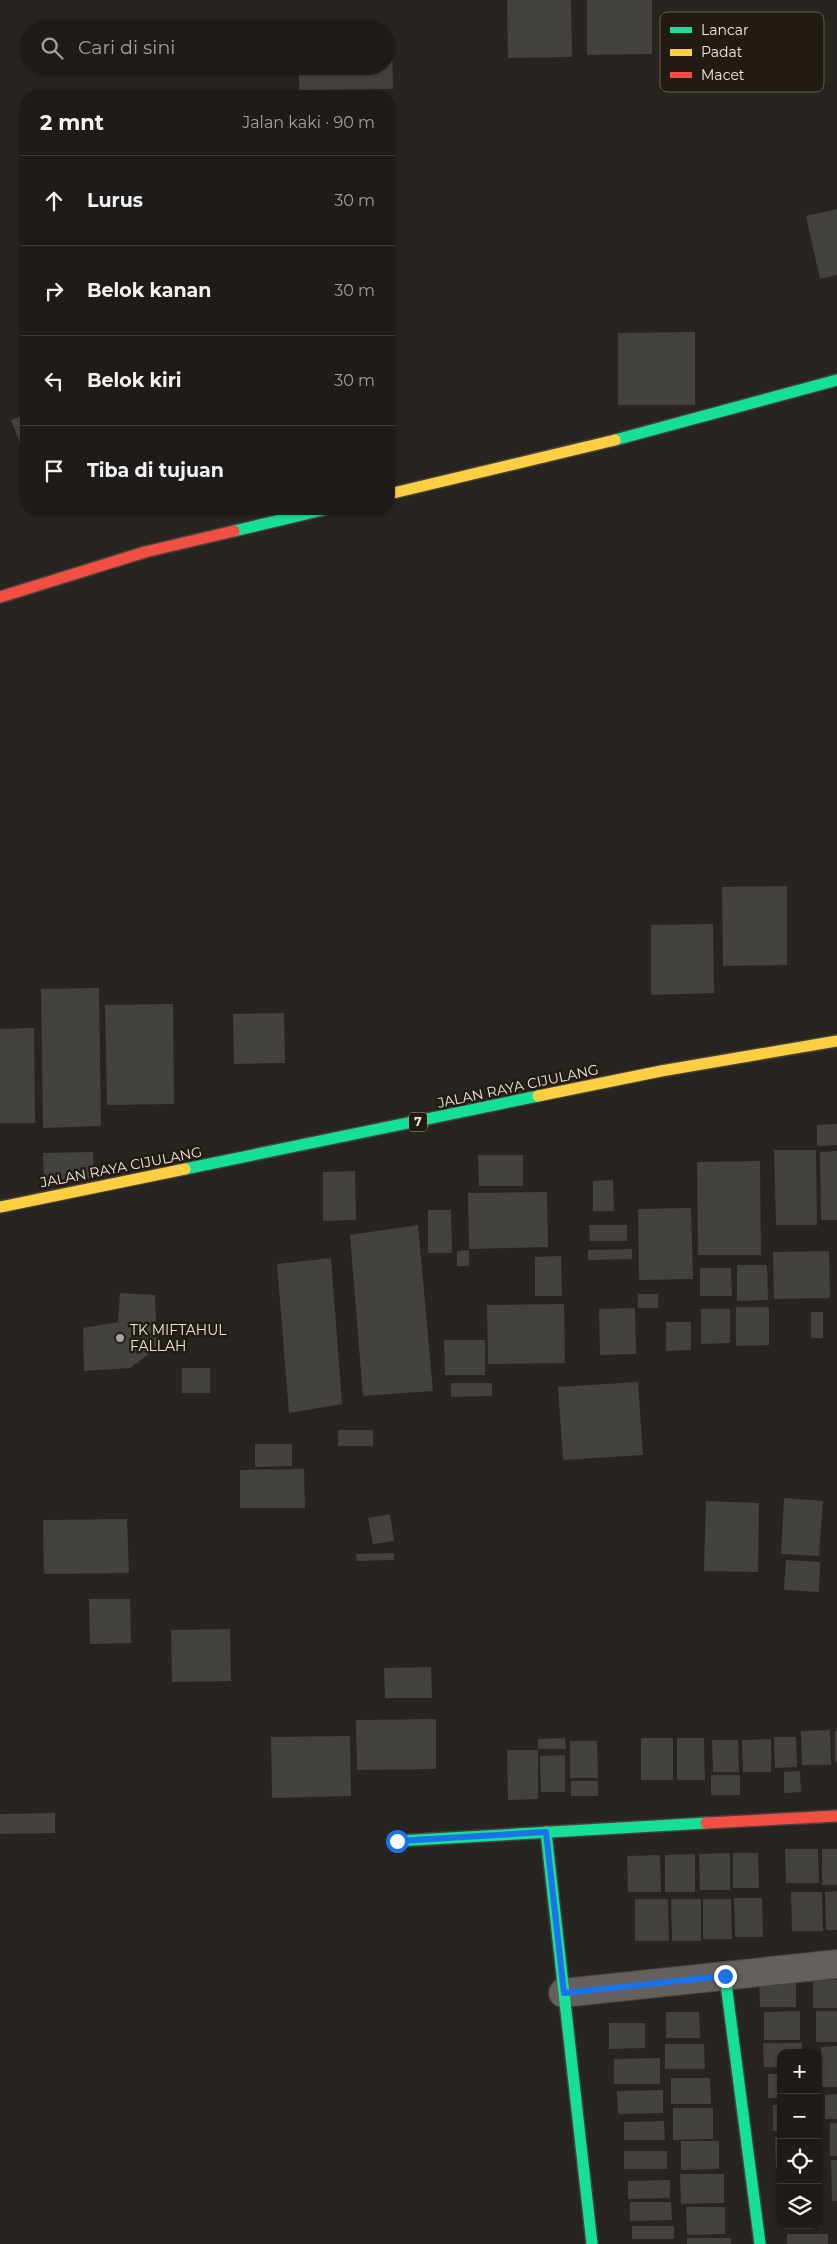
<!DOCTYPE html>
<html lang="id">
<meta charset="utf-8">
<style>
body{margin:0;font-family:Montserrat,sans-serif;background:#262421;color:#f1f3f6}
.controls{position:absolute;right:15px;bottom:15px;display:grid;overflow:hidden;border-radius:10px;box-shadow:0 1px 4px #0004}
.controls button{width:45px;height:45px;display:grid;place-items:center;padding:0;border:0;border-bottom:1px solid #3c3937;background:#1e1b18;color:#f1f3f6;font:25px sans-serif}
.stop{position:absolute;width:15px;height:15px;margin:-11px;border:4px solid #1a73e8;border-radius:50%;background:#fff}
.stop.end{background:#1a73e8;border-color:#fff;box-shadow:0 1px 5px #0008}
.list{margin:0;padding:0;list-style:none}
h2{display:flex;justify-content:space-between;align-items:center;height:65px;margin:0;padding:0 20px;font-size:21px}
h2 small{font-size:16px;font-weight:400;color:#a1a1a2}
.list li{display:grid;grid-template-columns:32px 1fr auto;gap:15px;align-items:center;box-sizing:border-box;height:90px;padding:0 20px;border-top:1px solid #3c3937}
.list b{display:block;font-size:19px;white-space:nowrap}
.list em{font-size:16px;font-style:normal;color:#a1a1a2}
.icon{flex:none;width:28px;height:28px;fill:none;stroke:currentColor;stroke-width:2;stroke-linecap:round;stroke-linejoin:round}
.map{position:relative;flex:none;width:837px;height:2244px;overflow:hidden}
.search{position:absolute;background:#1e1b18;box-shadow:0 1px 4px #0004;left:20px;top:20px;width:375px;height:55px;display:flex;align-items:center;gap:12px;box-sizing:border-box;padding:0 18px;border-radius:28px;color:#a1a1a2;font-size:19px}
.panel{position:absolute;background:#1e1b18;box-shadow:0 1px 4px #0004;left:20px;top:90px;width:375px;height:425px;border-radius:20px}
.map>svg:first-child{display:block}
.building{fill:#44423e}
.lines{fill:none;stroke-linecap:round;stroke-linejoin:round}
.street-casing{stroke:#45423d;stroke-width:30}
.fast-casing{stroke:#45423d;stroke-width:14}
.slow-casing{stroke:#45423d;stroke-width:14}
.jam-casing{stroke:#45423d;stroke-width:14}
.street{stroke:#64605d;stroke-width:28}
.fast{stroke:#16e098;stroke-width:11}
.slow{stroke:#ffcf43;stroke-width:11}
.jam{stroke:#f24e42;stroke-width:11}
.route{stroke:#1a73e8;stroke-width:6}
.poi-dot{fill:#a9a49f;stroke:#221b13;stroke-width:2}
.labels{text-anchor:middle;stroke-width:5;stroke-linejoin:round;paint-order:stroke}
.shield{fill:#221b13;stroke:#b1aba5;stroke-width:1}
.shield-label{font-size:12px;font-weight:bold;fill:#eee9e3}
.street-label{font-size:14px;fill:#eee9e3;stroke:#221b13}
.poi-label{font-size:14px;fill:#eee9e3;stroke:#221b13;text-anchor:start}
.key{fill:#221b13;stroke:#5f5951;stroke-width:1}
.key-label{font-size:14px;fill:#eee9e3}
</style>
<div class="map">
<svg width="837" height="2244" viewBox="0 0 837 2244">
<rect width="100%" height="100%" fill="#282420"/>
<!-- building -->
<g class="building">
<path d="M 507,0 L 571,0 L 572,57 L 508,58 Z"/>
<path d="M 587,0 L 652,0 L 652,54 L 587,55 Z"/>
<path d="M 386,36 L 392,36 L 393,89 L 299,90 L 299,66 L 386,66 Z"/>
<path d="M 837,209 L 837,275 L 820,279 L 806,216 Z"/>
<path d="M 695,332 L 695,405 L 618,405 L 618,333 Z"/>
<path d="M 26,414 L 26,459 L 11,420 Z"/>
<path d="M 787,886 L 787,965 L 723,966 L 722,887 Z"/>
<path d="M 713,924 L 714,993 L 651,995 L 651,925 Z"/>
<path d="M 99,988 L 101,1126 L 43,1128 L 41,989 Z"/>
<path d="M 173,1004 L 174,1104 L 107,1105 L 105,1005 Z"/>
<path d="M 284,1013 L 285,1063 L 234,1064 L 233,1014 Z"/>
<path d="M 34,1028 L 35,1123 L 0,1123 L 0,1029 Z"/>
<path d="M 837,1124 L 837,1145 L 817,1146 L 817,1125 Z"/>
<path d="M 774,1150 L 816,1150 L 817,1225 L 776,1225 Z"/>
<path d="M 837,1151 L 837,1220 L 821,1220 L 820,1152 Z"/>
<path d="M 93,1152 L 94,1178 L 44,1180 L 43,1153 Z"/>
<path d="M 478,1155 L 523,1155 L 523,1186 L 479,1186 Z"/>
<path d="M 760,1161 L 761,1255 L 698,1255 L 697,1162 Z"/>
<path d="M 355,1171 L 356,1220 L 323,1221 L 323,1172 Z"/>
<path d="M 613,1180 L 614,1211 L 593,1211 L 593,1181 Z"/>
<path d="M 547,1192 L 548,1247 L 469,1249 L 468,1193 Z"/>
<path d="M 691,1208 L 693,1279 L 639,1280 L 638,1209 Z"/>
<path d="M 428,1210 L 451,1210 L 452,1253 L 428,1253 Z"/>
<path d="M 418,1225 L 433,1391 L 363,1396 L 350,1235 Z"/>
<path d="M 589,1225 L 627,1225 L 627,1241 L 590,1241 Z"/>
<path d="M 632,1249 L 632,1259 L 588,1260 L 588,1250 Z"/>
<path d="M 469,1250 L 469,1266 L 457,1266 L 457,1251 Z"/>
<path d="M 829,1251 L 830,1298 L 774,1299 L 773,1252 Z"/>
<path d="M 561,1256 L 562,1296 L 535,1296 L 535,1257 Z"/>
<path d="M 331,1258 L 342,1404 L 289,1413 L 277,1264 Z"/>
<path d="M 737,1265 L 767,1265 L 768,1300 L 737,1301 Z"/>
<path d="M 700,1268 L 731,1268 L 732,1296 L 700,1296 Z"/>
<path d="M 120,1293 L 155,1295 L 157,1348 L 130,1368 L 84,1371 L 83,1328 L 118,1322 Z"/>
<rect x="638" y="1294" width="20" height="14"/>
<path d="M 564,1304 L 565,1363 L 488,1364 L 487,1305 Z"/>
<path d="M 736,1307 L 769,1307 L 769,1345 L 736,1346 Z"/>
<path d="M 635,1308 L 636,1354 L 600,1355 L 599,1309 Z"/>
<path d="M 701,1309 L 730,1309 L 730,1343 L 701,1344 Z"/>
<rect x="811" y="1312" width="12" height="26"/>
<path d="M 666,1322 L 691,1322 L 691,1350 L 666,1351 Z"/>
<path d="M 444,1340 L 485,1340 L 485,1375 L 445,1375 Z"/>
<rect x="182" y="1368" width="28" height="25"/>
<path d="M 638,1382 L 643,1455 L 563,1460 L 558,1387 Z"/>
<path d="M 451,1383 L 492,1383 L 492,1396 L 451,1397 Z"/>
<rect x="338" y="1430" width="35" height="16"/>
<path d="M 255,1444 L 292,1444 L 292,1466 L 255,1467 Z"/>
<path d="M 304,1469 L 305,1508 L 240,1508 L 240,1470 Z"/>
<path d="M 784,1498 L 823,1501 L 819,1556 L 781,1554 Z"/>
<path d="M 706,1501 L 759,1503 L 758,1572 L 704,1571 Z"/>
<path d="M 390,1514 L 394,1541 L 373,1544 L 368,1518 Z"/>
<path d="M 127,1519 L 129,1573 L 44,1574 L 43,1520 Z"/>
<path d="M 394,1553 L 394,1560 L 357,1561 L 356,1554 Z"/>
<path d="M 786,1560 L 820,1562 L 819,1592 L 784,1590 Z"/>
<path d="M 89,1599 L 130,1599 L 131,1643 L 90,1644 Z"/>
<path d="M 230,1629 L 231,1681 L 172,1682 L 171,1630 Z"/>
<path d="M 431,1667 L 432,1698 L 385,1698 L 384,1668 Z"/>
<path d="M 436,1719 L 436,1769 L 357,1770 L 356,1720 Z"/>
<path d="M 830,1730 L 831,1765 L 802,1765 L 801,1731 Z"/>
<rect x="835" y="1731" width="2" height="31"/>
<path d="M 350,1736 L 351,1796 L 272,1798 L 271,1737 Z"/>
<path d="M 774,1737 L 796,1737 L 797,1767 L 775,1768 Z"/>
<path d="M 565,1738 L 566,1749 L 538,1749 L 538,1739 Z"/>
<rect x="641" y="1738" width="32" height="42"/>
<path d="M 677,1738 L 704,1738 L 705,1780 L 677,1780 Z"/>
<path d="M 771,1739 L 771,1772 L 743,1772 L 742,1740 Z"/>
<path d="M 712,1740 L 738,1740 L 739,1772 L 713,1772 Z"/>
<path d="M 570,1741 L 597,1741 L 598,1778 L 570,1778 Z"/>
<path d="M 507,1750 L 538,1750 L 538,1799 L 508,1800 Z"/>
<path d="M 565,1755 L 565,1792 L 541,1792 L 540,1756 Z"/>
<path d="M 800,1771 L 801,1792 L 784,1793 L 784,1772 Z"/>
<rect x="711" y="1775" width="29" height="20"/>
<rect x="571" y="1781" width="27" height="15"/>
<path d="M 55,1813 L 55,1833 L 0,1834 L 0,1814 Z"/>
<path d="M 785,1849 L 818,1849 L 819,1883 L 786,1883 Z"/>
<rect x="822" y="1849" width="15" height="36"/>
<path d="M 730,1853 L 730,1890 L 700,1890 L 699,1854 Z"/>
<path d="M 733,1853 L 758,1853 L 759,1888 L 733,1888 Z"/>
<path d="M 695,1854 L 695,1892 L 665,1892 L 665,1855 Z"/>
<path d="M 660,1855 L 661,1892 L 628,1892 L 627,1856 Z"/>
<path d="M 837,1891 L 837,1930 L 826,1930 L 825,1892 Z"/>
<path d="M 791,1892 L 822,1892 L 823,1931 L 792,1931 Z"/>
<path d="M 734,1898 L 762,1898 L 763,1937 L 735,1937 Z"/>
<path d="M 635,1899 L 668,1899 L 669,1941 L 635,1941 Z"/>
<path d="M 671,1899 L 701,1899 L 701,1941 L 672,1941 Z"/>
<path d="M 703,1899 L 731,1899 L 732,1939 L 703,1939 Z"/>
<rect x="813" y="1980" width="24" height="28"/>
<path d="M 759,1981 L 796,1981 L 796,2007 L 760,2007 Z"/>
<path d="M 800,2011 L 800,2040 L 764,2040 L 764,2012 Z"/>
<rect x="816" y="2011" width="21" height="31"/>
<path d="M 666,2012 L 699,2012 L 700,2038 L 666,2038 Z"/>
<path d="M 609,2023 L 645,2023 L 645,2048 L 609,2049 Z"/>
<path d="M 763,2043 L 802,2043 L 802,2053 L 781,2053 L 781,2067 L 764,2067 Z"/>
<path d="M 665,2044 L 704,2044 L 705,2069 L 665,2069 Z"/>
<path d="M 837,2046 L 837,2087 L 822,2087 L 821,2047 Z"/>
<path d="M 660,2058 L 660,2084 L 614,2084 L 614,2059 Z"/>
<rect x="768" y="2074" width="13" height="24"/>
<path d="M 671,2078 L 710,2078 L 711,2104 L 671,2104 Z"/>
<path d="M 663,2090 L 663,2113 L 618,2114 L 617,2091 Z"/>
<path d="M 837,2094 L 837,2119 L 825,2119 L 825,2095 Z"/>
<rect x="773" y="2105" width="8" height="26"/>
<path d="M 673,2108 L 713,2108 L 713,2139 L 673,2140 Z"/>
<path d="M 664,2121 L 665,2140 L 624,2140 L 624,2122 Z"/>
<rect x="830" y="2123" width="7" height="33"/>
<path d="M 775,2137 L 781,2137 L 781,2168 L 776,2168 Z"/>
<path d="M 681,2141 L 719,2141 L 719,2169 L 681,2170 Z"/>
<rect x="624" y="2151" width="43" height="18"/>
<path d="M 831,2160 L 837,2160 L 837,2201 L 832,2201 Z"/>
<rect x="778" y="2171" width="3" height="25"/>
<path d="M 680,2174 L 724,2174 L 724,2203 L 681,2204 Z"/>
<path d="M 670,2180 L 670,2198 L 628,2199 L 628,2181 Z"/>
<path d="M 818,2199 L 820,2199 L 820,2227 L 781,2228 L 781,2225 L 818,2225 Z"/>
<path d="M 630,2202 L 671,2202 L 672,2220 L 630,2221 Z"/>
<path d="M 686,2207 L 725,2207 L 725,2234 L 687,2235 Z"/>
<rect x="632" y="2226" width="42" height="13"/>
<rect x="787" y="2234" width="41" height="10"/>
<rect x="687" y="2238" width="44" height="6"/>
</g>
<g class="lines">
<!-- street casing -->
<g class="street-casing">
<path id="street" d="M 563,1993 L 837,1964"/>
</g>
<!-- fast casing -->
<g class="fast-casing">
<g id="fast">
<path d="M 615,440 L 837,380"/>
<path d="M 234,531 L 327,509"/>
<path d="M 185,1169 L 538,1096"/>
<path d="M 546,1832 L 592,2244"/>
<path d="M 397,1841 L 706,1823"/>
<path d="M 725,1976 L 760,2244"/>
</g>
</g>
<!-- slow casing -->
<g class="slow-casing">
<g id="slow">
<path d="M 389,494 L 615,440"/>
<path d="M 538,1096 L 661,1071 L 837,1041"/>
<path d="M 0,1207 L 185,1169"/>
</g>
</g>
<!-- jam casing -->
<g class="jam-casing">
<g id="jam">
<path d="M 0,597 L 145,552 L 234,531"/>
<path d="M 706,1823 L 837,1816"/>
</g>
</g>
<!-- street -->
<use href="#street" class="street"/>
<!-- fast -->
<use href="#fast" class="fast"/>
<!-- slow -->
<use href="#slow" class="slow"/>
<!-- jam -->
<use href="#jam" class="jam"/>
</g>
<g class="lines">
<!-- route -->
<path class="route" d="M 397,1841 L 546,1832 L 564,1993 L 725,1976"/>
</g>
<!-- markers -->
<circle class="poi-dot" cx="120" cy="1338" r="5"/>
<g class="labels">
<!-- shield labels -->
<rect class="shield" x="409" y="1112.5" width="18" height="19" rx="4"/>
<g class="shield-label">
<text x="418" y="1126">7</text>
</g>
<!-- street labels -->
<g class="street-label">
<text transform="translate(518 1086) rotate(-12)" y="5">JALAN RAYA CIJULANG</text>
<text transform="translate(121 1167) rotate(-11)" y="5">JALAN RAYA CIJULANG</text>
</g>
<!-- poi labels -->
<g class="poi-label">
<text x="130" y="1335">TK MIFTAHUL<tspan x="130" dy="16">FALLAH</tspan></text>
</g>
</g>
<!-- legend -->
<rect x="660" y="12" width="164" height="80" rx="8" class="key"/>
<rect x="670" y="27" width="22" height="6" fill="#16e098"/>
<rect x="670" y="49" width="22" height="7" fill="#ffcf43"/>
<rect x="670" y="72" width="22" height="6" fill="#f24e42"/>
<g class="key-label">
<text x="701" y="35">Lancar</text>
<text x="701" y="57">Padat</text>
<text x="701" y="80">Macet</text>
</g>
</svg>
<div class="controls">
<button>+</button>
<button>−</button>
<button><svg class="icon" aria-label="locate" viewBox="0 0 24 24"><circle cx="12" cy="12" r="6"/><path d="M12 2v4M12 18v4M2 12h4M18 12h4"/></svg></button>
<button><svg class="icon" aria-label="layers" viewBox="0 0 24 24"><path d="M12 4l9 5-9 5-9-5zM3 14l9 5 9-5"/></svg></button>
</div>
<div class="stop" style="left:397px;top:1841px"></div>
<div class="stop end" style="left:725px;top:1976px"></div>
<div class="search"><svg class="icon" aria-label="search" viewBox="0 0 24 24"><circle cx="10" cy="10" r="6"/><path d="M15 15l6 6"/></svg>Cari di sini</div>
<section class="panel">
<h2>2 mnt<small>Jalan kaki · 90 m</small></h2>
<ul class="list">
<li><svg class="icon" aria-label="ahead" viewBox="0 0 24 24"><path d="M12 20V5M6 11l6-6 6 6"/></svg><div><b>Lurus</b></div><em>30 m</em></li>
<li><svg class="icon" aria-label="right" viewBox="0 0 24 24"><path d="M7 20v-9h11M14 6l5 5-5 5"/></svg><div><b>Belok kanan</b></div><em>30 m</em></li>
<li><svg class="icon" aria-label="left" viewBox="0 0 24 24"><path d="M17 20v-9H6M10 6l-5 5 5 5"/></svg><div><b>Belok kiri</b></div><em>30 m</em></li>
<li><svg class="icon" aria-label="arrive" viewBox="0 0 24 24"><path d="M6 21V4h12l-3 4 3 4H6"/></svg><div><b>Tiba di tujuan</b></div></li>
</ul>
</section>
</div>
